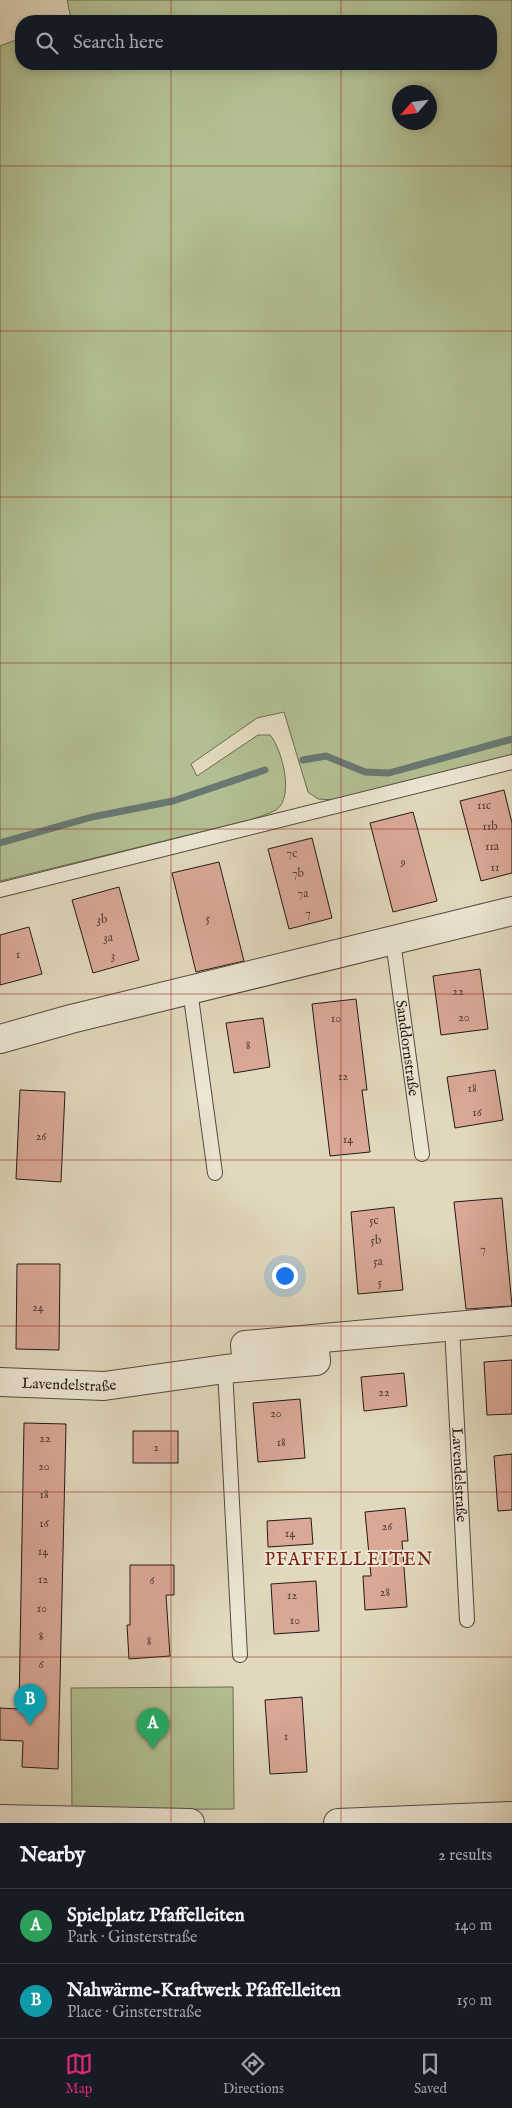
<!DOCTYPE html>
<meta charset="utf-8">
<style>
body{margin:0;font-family:"IM FELL English",serif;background:#20242c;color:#f1f3f6}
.compass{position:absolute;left:392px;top:85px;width:45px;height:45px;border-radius:50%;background:#171b24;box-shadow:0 2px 8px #0003;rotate:242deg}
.you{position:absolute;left:284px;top:1275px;width:18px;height:18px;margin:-12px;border:4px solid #fff;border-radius:50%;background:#1a73e8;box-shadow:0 0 0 8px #1a73e833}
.badge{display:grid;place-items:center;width:32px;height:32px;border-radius:50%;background:#db2777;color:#fff;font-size:16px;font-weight:700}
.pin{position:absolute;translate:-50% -41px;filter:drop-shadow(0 1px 2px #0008)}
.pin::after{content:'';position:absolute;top:26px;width:18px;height:15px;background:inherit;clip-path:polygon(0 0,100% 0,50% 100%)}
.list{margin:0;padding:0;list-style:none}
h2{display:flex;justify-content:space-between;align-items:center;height:65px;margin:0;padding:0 20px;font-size:21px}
h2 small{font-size:16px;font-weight:400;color:#9ea1a6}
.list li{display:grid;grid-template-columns:32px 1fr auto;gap:15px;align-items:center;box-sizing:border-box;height:75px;padding:0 20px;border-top:1px solid #363941}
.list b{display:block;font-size:19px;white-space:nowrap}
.list p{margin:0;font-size:16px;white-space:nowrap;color:#9ea1a6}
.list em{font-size:16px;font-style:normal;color:#9ea1a6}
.icon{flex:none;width:28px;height:28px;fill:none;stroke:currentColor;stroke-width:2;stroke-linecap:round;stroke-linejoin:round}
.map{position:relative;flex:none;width:512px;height:1823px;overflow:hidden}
.search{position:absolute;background:#171b24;box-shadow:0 2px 8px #0003;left:15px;right:15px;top:15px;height:55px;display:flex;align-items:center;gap:12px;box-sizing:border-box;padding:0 18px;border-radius:20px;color:#9ea1a6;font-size:19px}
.sheet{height:215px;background:#171b24}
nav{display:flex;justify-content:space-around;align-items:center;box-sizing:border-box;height:70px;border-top:1px solid #363941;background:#171b24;font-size:14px;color:#9ea1a6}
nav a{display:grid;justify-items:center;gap:2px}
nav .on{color:#db2777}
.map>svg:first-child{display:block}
.green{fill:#b2bf92;stroke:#6c6c54;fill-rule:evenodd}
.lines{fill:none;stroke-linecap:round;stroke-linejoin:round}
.stream{stroke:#687974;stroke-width:7}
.building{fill:#d9a897;stroke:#261a15}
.service-casing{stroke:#554a3f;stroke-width:16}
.minor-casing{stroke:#554a3f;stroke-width:30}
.service{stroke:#ece6d4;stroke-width:14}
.minor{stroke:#ece6d4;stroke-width:28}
.grid{fill:none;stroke:#8f2418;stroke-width:1;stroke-opacity:0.55}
.labels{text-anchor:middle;stroke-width:4;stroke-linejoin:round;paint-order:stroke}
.number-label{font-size:12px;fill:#533e36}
.street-label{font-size:15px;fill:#261a15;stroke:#ece6d4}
.quarter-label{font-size:18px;letter-spacing:1px;fill:#7a1f14;stroke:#ece6d4}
</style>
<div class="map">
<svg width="512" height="1823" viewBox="0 0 512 1823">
<rect width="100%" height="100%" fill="#e1d8bd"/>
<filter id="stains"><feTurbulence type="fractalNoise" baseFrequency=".004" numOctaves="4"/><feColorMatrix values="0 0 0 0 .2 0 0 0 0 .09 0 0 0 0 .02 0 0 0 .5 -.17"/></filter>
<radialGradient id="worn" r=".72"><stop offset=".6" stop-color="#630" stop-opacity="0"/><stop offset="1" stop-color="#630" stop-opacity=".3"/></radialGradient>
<!-- green -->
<g class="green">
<path d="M 67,0 L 512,0 L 512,756 L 333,800 L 318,799 L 308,792 L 284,712 L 257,718 L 191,764 L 197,776 L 258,735 L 270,735 C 282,749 295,797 276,810 C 269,814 258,817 250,820 L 0,881 L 0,46 L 21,38 L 21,64 L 491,64 L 491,21 L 64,21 L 71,19 ZM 400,92 L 430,92 L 430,122 L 400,122 Z"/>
<path d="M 233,1687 L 234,1809 L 72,1810 L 71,1688 Z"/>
</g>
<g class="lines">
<!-- stream -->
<g class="stream">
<path d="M 303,760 L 326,756 L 365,772 L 389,773 L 512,739"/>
<path d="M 0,843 L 92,817 L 173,801 L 265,770"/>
</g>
</g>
<!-- building -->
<g class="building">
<path d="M 504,790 L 512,823 L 512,873 L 481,881 L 460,801 Z"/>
<path d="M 413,812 L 437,901 L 393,912 L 370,823 Z"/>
<path d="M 312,838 L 332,918 L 289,929 L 268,849 Z"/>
<path d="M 219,862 L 244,961 L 196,972 L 172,873 Z"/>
<path d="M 119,887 L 139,960 L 93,973 L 72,900 Z"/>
<path d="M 29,927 L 42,974 L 0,985 L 0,935 Z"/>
<path d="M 480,969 L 488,1029 L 441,1035 L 433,976 Z"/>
<path d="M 356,999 L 367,1090 L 362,1090 L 370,1152 L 330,1156 L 312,1004 Z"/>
<path d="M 263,1018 L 270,1067 L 234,1073 L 226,1023 Z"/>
<path d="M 495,1070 L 503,1120 L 455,1128 L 447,1077 Z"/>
<path d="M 20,1090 L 65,1092 L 61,1182 L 16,1179 Z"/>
<path d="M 502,1198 L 512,1306 L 466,1309 L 454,1202 Z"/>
<path d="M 394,1207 L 403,1290 L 358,1294 L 351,1212 Z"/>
<path d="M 17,1264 L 60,1264 L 59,1350 L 16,1349 Z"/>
<path d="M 512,1360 L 512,1414 L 487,1415 L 484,1362 Z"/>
<path d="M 404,1373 L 407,1406 L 364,1411 L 361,1377 Z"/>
<path d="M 300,1399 L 305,1458 L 258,1462 L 253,1403 Z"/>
<path d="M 24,1423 L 66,1424 L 58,1769 L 22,1767 L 23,1741 L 0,1740 L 0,1708 L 19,1709 Z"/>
<rect x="133" y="1431" width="45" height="32"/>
<path d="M 512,1454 L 512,1510 L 498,1511 L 494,1456 Z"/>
<path d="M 405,1508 L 408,1541 L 402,1541 L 407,1607 L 365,1610 L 363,1576 L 371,1576 L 365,1512 Z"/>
<path d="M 311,1518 L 313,1544 L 268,1547 L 267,1521 Z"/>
<path d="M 130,1565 L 174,1565 L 174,1595 L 166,1595 L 170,1656 L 129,1659 L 127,1625 L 130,1625 Z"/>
<path d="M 316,1581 L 319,1631 L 274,1634 L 271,1584 Z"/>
<path d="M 302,1697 L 307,1772 L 270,1774 L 265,1700 Z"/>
</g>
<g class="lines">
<!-- service casing -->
<g class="service-casing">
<g id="service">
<path d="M 0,890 L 512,762"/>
<path id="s1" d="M 393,941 L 422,1154"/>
<path d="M 190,990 L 215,1173"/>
<path id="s2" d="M 452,1327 L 467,1620"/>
<path d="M 225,1369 L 240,1655"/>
</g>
</g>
<!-- minor casing -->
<g class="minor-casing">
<g id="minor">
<path d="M 0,1039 L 71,1019 L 512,911"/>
<path d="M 247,1367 L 245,1345 L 512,1321"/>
<path id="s3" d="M 0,1382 L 104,1386 L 225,1369 L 316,1361 L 314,1339"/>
<path d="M 0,1819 L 190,1823"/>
<path d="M 338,1823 L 512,1816"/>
</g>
</g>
<!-- service -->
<use href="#service" class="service"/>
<!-- minor -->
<use href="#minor" class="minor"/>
</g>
<!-- grid -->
<path class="grid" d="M 171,0 L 171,21M 341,0 L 341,21M 171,64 L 171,1823M 341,64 L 341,1823M 0,166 L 512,166M 0,331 L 512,331M 0,497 L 512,497M 0,663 L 512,663M 0,829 L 512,829M 0,994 L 512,994M 0,1160 L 512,1160M 0,1326 L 512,1326M 0,1492 L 512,1492M 0,1657 L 512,1657"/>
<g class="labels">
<!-- number labels -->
<g class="number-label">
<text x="484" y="809">11c</text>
<text x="490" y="830">11b</text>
<text x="492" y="850">11a</text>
<text x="292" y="857">7c</text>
<text x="403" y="866">9</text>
<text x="495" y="871">11</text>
<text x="298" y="877">7b</text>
<text x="303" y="897">7a</text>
<text x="308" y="917">7</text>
<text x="208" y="922">5</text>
<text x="102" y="923">3b</text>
<text x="108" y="941">3a</text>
<text x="18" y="958">1</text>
<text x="113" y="959">3</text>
<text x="458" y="995">22</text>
<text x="464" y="1021">20</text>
<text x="336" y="1022">10</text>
<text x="248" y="1049">8</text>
<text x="343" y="1080">12</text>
<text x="472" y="1092">18</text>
<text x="477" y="1116">16</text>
<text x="41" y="1140">26</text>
<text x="348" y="1143">14</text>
<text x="374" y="1224">5c</text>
<text x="376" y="1244">5b</text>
<text x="483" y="1253">7</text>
<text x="378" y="1265">5a</text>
<text x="380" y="1286">5</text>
<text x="38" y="1311">24</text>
<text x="384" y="1396">22</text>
<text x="276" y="1417">20</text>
<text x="45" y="1442">22</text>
<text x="281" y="1446">18</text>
<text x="156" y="1451">2</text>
<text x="44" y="1470">20</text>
<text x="44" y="1498">18</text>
<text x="44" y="1527">16</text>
<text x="387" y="1530">26</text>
<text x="290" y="1537">14</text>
<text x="43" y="1555">14</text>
<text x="43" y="1583">12</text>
<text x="152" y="1584">6</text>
<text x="385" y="1596">28</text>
<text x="292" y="1599">12</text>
<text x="42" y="1612">10</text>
<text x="295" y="1624">10</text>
<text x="41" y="1640">8</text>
<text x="149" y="1645">8</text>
<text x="41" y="1668">6</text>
<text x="286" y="1740">1</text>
</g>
<!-- street labels -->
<g class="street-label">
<text dy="5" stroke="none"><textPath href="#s1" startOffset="108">Sanddornstraße</textPath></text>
<text dy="5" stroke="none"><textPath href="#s3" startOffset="69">Lavendelstraße</textPath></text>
<text dy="5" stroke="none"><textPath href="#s2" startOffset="148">Lavendelstraße</textPath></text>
</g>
<!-- quarter labels -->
<g class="quarter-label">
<text x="349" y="1565">PFAFFELLEITEN</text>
</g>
</g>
<rect width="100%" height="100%" filter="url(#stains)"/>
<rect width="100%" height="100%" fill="url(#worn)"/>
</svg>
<svg class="compass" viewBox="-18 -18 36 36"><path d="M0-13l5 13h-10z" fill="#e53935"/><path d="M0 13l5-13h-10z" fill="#9ea1a6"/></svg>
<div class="you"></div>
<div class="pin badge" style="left:153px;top:1749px;background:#2e9e5b">A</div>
<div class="pin badge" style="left:30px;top:1725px;background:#0f9aa8">B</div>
<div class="search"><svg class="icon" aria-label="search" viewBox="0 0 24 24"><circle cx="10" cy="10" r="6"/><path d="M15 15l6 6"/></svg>Search here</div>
</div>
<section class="sheet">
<h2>Nearby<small>2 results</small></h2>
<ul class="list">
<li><span class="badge" style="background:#2e9e5b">A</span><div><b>Spielplatz Pfaffelleiten</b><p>Park · Ginsterstraße</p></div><em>140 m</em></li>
<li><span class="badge" style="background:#0f9aa8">B</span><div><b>Nahwärme-Kraftwerk Pfaffelleiten</b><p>Place · Ginsterstraße</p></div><em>150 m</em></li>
</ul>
</section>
<nav>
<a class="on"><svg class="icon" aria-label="map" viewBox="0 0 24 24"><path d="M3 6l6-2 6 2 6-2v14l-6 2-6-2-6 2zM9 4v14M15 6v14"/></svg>Map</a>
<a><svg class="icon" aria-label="directions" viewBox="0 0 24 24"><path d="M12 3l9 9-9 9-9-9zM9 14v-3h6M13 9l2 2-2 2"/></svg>Directions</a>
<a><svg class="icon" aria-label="saved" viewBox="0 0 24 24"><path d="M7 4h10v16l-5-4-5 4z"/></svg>Saved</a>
</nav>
